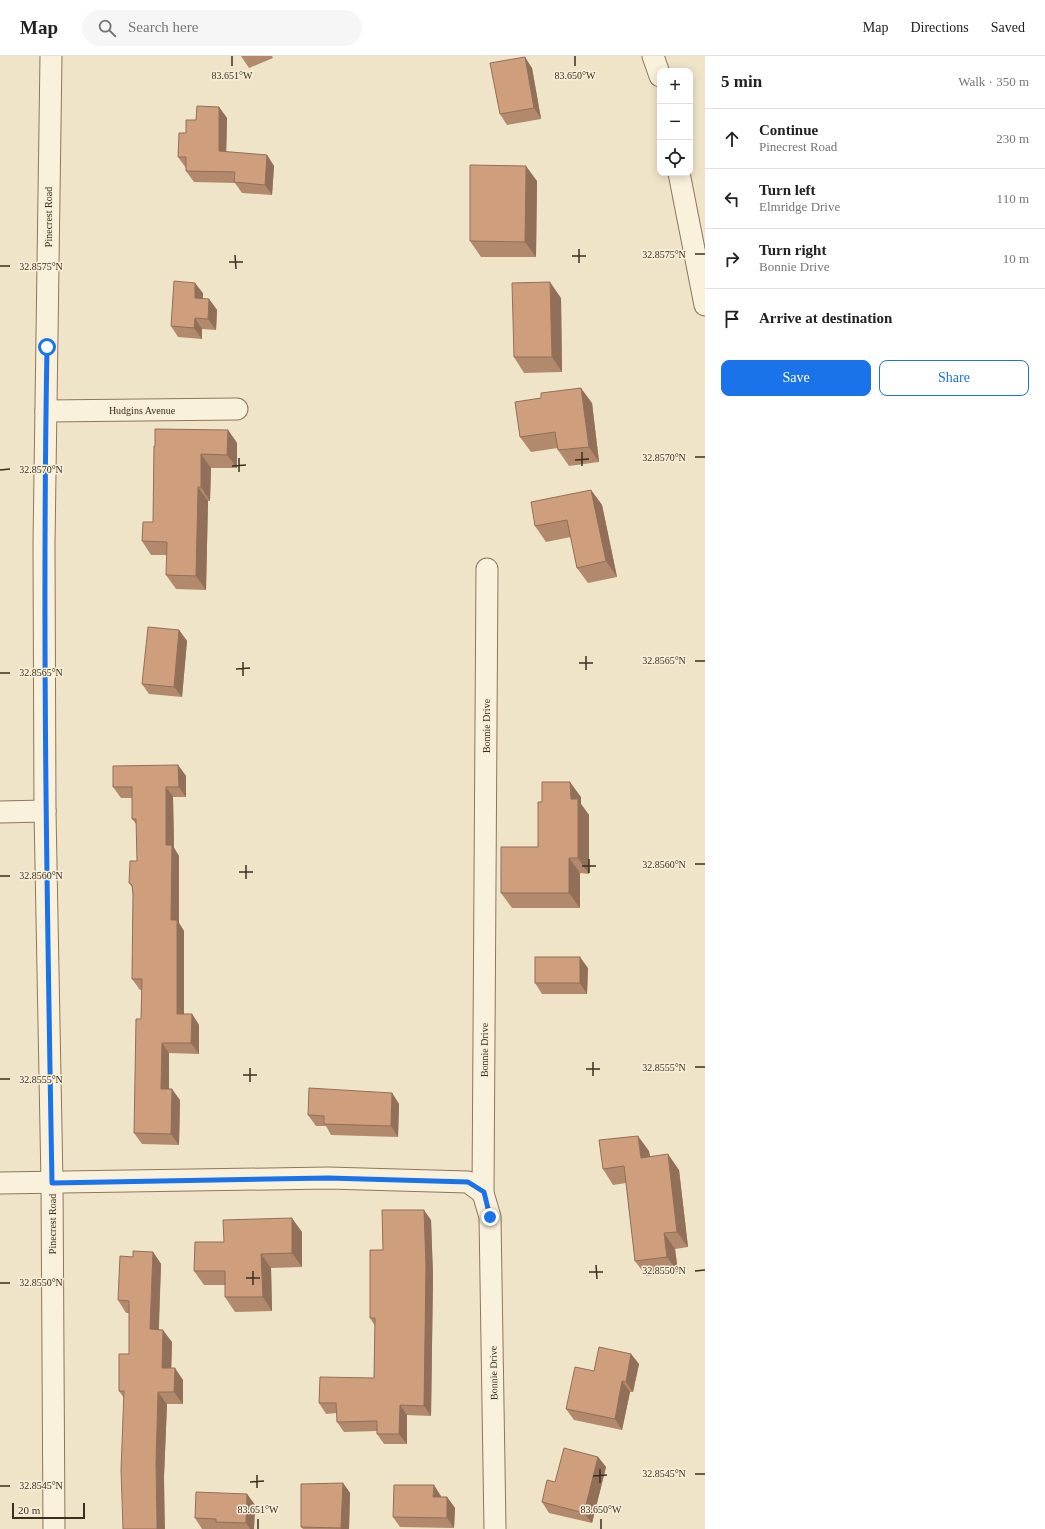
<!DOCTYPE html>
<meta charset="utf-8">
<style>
body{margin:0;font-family:"Times New Roman",serif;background:#f6f6f6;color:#222}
.controls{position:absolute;right:12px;top:12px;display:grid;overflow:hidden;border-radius:8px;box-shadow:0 2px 10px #0003}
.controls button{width:36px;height:36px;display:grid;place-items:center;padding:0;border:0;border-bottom:1px solid #e0e0e0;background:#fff;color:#222;font:20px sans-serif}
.scale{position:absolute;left:12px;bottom:10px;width:73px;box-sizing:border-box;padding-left:4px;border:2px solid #3d2e20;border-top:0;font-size:11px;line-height:14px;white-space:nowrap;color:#3d2e20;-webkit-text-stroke:3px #f7eed8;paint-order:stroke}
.stop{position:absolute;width:12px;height:12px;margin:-9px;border:3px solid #1a73e8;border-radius:50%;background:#fff}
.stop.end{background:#1a73e8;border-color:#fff;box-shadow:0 1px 4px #0008}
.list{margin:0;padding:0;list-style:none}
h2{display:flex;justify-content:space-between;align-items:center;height:52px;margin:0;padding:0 16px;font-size:17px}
h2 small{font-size:13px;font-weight:400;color:#767676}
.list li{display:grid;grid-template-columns:26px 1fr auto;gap:12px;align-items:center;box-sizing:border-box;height:60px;padding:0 16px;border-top:1px solid #e0e0e0}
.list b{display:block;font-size:15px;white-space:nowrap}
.list p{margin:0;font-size:13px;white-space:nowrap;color:#767676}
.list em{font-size:13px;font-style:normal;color:#767676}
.actions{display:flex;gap:8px;padding:12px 16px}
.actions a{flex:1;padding:9px 0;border:1px solid #1a73e8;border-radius:8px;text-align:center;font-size:14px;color:#1a73e8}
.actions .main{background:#1a73e8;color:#fff}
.icon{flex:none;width:22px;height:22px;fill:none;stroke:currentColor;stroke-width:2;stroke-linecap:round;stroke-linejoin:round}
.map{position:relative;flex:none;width:705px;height:1473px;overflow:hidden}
header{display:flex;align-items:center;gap:24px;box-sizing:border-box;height:56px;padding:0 20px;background:#fff;border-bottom:1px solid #e0e0e0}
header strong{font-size:19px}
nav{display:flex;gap:22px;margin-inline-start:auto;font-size:14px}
.search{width:280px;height:36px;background:#f6f6f6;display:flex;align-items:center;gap:10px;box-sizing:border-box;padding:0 14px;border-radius:22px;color:#767676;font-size:15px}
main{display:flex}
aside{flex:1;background:#fff}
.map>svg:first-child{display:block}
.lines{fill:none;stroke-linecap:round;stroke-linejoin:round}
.minor-casing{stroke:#8d765c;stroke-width:23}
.minor{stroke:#faf1dc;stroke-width:21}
.wall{fill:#b2896c}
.shaded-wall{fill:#916f58}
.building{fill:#cf9f7d;stroke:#916f58}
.route{stroke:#1a73e8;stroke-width:5}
.ticks{fill:none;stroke:#3d2e20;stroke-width:1.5}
.labels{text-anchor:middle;stroke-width:3;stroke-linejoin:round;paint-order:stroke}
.street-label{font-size:10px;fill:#3d2e20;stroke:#f7eed8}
.ticks-label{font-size:10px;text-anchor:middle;fill:#3d2e20;stroke:#f7eed8;stroke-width:3;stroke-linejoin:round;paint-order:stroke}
</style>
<header>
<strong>Map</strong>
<div class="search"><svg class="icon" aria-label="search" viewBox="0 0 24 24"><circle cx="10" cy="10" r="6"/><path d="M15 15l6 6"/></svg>Search here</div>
<nav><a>Map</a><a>Directions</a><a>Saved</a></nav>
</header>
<main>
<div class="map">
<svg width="705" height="1473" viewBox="0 0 705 1473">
<rect width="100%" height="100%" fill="#f0e4c8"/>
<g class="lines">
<!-- minor casing -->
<g class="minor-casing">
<g id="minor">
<path d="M 51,0 L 44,488 L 45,755 L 52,1127 L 54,1473"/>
<path d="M 653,0 L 660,20"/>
<path d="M 679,117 L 705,249"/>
<path d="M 46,355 L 237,353"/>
<path d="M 487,513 L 483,1137 L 490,1161 L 495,1473"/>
<path d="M 0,756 L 45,755"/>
<path d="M 0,1127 L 328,1122 L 468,1126 L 483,1137"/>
</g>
</g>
<!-- minor -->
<use href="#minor" class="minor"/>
</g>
<!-- wall -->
<g class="wall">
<path d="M 241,0 L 272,0 L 273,2 L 249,12 Z"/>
<path d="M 532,12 L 541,63 L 507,69 L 500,58 Z"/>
<path d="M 219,51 L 227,62 L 226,96 L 267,99 L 274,110 L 272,139 L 242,137 L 235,127 L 194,126 L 186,115 L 186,112 L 178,101 L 186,77 L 196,64 Z"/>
<path d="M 537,125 L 536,201 L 481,201 L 470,185 Z"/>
<path d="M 203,237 L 203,243 L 209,243 L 217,254 L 216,274 L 202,273 L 202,283 L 178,281 L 171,270 Z"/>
<path d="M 561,242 L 562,316 L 524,317 L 514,301 Z"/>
<path d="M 592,347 L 599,406 L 569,410 L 558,394 L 558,392 L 531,396 L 520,381 Z"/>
<path d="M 228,374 L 237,387 L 237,412 L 211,412 L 210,445 L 208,445 L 206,534 L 176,533 L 166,519 L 167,499 L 151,499 L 142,485 L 153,466 L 154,390 Z"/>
<path d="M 591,434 L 602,449 L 617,521 L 588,527 L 577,512 L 571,481 L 546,486 L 535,470 Z"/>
<path d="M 179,574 L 187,585 L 182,641 L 149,638 L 142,628 Z"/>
<path d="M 178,709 L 186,720 L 186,741 L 173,741 L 174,792 L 179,800 L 179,867 L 184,875 L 184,958 L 192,958 L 199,969 L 199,998 L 169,997 L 169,1033 L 180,1044 L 179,1089 L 142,1088 L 134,1077 L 141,963 L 142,934 L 140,934 L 132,923 L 133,838 L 132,831 L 129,827 L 137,805 L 137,769 L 132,763 L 132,742 L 121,742 L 113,731 Z"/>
<path d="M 581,741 L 581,748 L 589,759 L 589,818 L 580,817 L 580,852 L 512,852 L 501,837 L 538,791 Z"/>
<path d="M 588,912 L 587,938 L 542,938 L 535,927 Z"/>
<path d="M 392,1037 L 399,1048 L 398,1081 L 331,1079 L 326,1070 L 316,1070 L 308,1059 Z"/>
<path d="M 649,1095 L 650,1100 L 679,1114 L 688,1191 L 675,1193 L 678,1216 L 646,1220 L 635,1205 L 626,1127 L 613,1129 L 603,1113 Z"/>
<path d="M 431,1164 L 433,1220 L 431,1360 L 407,1359 L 407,1388 L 384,1388 L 377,1378 L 377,1375 L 344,1376 L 337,1366 L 337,1357 L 326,1358 L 319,1347 L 374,1322 L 375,1270 L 370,1262 L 383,1194 Z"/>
<path d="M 302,1176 L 302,1211 L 271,1212 L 272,1255 L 235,1256 L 225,1241 L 225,1229 L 204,1229 L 194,1215 L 224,1186 Z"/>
<path d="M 153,1196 L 161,1208 L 159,1274 L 172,1286 L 171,1312 L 183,1324 L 183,1348 L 167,1348 L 164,1420 L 124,1342 L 119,1335 L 129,1298 L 129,1257 L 126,1257 L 118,1244 L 133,1201 Z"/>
<path d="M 631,1298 L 639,1308 L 633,1336 L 630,1336 L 622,1374 L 574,1364 L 566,1353 L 594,1315 Z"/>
<path d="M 598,1401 L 606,1411 L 592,1467 L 549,1457 L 542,1446 L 555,1426 Z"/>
<path d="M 343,1427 L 350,1437 L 349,1473 L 303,1473 L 301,1471 Z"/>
<path d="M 247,1438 L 255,1449 L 254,1473 L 202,1473 L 195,1462 Z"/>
<path d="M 441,1440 L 441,1441 L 447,1441 L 455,1452 L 454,1472 L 400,1471 L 393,1461 Z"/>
</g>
<!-- shaded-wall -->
<g class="shaded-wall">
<path d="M 525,1 L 532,12 L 541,63 L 534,52 Z"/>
<path d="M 219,51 L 227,62 L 226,106 L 219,95 Z"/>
<path d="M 267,99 L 274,110 L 272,139 L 265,129 Z"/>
<path d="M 526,110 L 537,125 L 536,201 L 525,186 Z"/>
<path d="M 550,226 L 561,242 L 562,316 L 552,301 Z"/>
<path d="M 195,227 L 203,237 L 202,253 L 195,242 Z"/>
<path d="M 209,243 L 217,254 L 216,274 L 208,263 Z"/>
<path d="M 195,262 L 202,273 L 202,283 L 194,272 Z"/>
<path d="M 581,332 L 592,347 L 599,406 L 589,391 Z"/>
<path d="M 228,374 L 237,387 L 237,412 L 227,399 Z"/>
<path d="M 201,398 L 211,412 L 210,445 L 201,431 Z"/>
<path d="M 198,431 L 208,445 L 206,534 L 196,520 Z"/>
<path d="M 591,434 L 602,449 L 617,521 L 606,505 Z"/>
<path d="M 179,574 L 187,585 L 182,641 L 174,631 Z"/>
<path d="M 178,709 L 186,720 L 186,741 L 179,731 Z"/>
<path d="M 570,726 L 581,741 L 581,748 L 589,759 L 589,818 L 578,802 L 571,743 Z"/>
<path d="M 166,731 L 173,741 L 174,792 L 179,800 L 179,867 L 184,875 L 184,969 L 177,958 L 166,789 Z"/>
<path d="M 569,802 L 580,817 L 580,852 L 569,837 Z"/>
<path d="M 580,901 L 588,912 L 587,938 L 580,927 Z"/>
<path d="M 192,958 L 199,969 L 199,998 L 191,987 Z"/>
<path d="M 162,987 L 169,997 L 169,1044 L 161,1033 Z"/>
<path d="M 172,1033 L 180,1044 L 179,1089 L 171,1078 Z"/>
<path d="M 392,1037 L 399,1048 L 398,1081 L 391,1070 Z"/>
<path d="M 638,1080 L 649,1095 L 652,1117 L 641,1102 Z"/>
<path d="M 668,1098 L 679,1114 L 688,1191 L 677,1176 Z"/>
<path d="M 424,1154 L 431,1164 L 433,1220 L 431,1360 L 424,1350 Z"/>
<path d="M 292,1162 L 302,1176 L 302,1211 L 292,1197 Z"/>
<path d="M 664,1177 L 675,1193 L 678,1216 L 667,1201 Z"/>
<path d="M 153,1196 L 161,1208 L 158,1286 L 150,1273 Z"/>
<path d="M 261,1198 L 271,1212 L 272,1255 L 263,1241 Z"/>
<path d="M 163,1274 L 172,1286 L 171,1324 L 162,1312 Z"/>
<path d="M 631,1298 L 639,1308 L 633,1336 L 626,1326 Z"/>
<path d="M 175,1312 L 183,1324 L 183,1348 L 174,1336 Z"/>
<path d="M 622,1325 L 630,1336 L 622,1374 L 615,1363 Z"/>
<path d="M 158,1336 L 167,1348 L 164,1420 L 165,1473 L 157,1473 L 156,1407 Z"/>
<path d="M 400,1349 L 407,1359 L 407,1388 L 399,1378 Z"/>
<path d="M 598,1401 L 606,1411 L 592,1467 L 584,1457 Z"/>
<path d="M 343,1427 L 350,1437 L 349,1473 L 341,1473 L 341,1472 Z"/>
<path d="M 434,1429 L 441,1440 L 441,1452 L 433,1441 Z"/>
<path d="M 247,1438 L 255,1449 L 254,1473 L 250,1473 L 246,1467 Z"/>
<path d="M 447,1441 L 455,1452 L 454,1472 L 447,1462 Z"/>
</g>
<!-- building -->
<g class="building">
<path d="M 525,1 L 534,52 L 500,58 L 490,7 Z"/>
<path d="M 197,50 L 219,51 L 219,95 L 267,99 L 265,129 L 234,126 L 235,116 L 186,115 L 186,101 L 178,101 L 179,77 L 186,77 L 186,64 L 196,64 Z"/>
<path d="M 470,109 L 526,110 L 525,186 L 470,185 Z"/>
<path d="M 174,225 L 195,227 L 195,242 L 209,243 L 208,263 L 195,262 L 194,272 L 171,270 Z"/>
<path d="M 550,226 L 552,301 L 514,301 L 512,227 Z"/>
<path d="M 581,332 L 589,391 L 558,394 L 555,376 L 520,381 L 515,346 L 541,342 L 541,337 Z"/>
<path d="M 155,373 L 228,374 L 227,399 L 201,398 L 201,431 L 198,431 L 196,520 L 166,519 L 167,486 L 142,485 L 143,466 L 153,466 L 154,390 L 155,390 Z"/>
<path d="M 591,434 L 606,505 L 577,512 L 567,464 L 535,470 L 531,446 Z"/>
<path d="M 148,571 L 179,574 L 174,631 L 142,628 Z"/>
<path d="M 178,709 L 179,731 L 166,731 L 166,789 L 172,789 L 171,864 L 177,864 L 177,958 L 192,958 L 191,987 L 162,987 L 161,1033 L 172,1033 L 171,1078 L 134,1077 L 136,963 L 141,963 L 142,923 L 132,923 L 133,838 L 132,829 L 129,827 L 130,805 L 137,805 L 136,763 L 132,763 L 132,731 L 113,731 L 113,710 Z"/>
<path d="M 542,726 L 570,726 L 571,743 L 578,743 L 578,802 L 569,802 L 569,837 L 501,837 L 501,791 L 538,791 L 538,746 L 542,746 Z"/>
<rect x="535" y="901" width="45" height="26"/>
<path d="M 309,1032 L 392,1037 L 391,1070 L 324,1068 L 324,1060 L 308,1059 Z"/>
<path d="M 638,1080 L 641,1102 L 668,1098 L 677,1176 L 664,1177 L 667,1201 L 635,1205 L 624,1110 L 603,1113 L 599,1084 Z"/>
<path d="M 382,1154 L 424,1154 L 426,1210 L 424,1350 L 400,1349 L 399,1378 L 377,1378 L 377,1365 L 337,1366 L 336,1347 L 319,1347 L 320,1321 L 374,1322 L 375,1262 L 370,1262 L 370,1194 L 383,1194 Z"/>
<path d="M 292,1162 L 292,1197 L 261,1198 L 263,1241 L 225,1241 L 225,1215 L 194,1215 L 195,1186 L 224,1186 L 223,1164 Z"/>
<path d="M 133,1195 L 153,1196 L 150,1273 L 163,1274 L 162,1312 L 175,1312 L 174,1336 L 158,1336 L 156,1407 L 157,1473 L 123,1473 L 121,1414 L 124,1335 L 119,1335 L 119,1298 L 129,1298 L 129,1245 L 118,1244 L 120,1200 L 133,1201 Z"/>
<path d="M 599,1291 L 631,1298 L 626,1326 L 622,1325 L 615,1363 L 566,1353 L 575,1311 L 594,1315 Z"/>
<path d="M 564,1392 L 598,1401 L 584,1457 L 542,1446 L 547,1424 L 555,1426 Z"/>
<path d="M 343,1427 L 341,1472 L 301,1471 L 301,1428 Z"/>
<path d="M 394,1429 L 434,1429 L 433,1441 L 447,1441 L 447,1462 L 393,1461 Z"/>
<path d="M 196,1436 L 247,1438 L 246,1467 L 216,1466 L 216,1463 L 195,1462 Z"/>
</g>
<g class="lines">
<!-- route -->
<path class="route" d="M 47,291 C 42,570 47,848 52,1127 L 328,1122 L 468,1126 L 484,1136 L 490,1161"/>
</g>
<!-- ticks -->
<path class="ticks" d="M 232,0 L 232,10M 575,0 L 575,10M 579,193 L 579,207M 695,198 L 705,198M 235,199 L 236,213M 572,200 L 586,200M 229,206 L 243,206M 0,210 L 10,210M 582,396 L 582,410M 695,401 L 705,401M 239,402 L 239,416M 575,404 L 589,403M 232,410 L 246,409M 0,414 L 10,413M 586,600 L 586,614M 695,605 L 705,605M 243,606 L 243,620M 579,607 L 593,607M 236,613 L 250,612M 0,617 L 10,617M 589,803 L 589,817M 695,808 L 705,808M 246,809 L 246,823M 582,810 L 596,810M 239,816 L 253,816M 0,820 L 10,820M 593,1006 L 593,1020M 695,1011 L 705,1011M 250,1012 L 250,1026M 586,1013 L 600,1013M 243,1019 L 257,1019M 0,1023 L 10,1023M 596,1209 L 597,1223M 253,1215 L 253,1229M 695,1215 L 705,1214M 589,1216 L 603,1216M 246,1222 L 260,1222M 0,1227 L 10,1227M 600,1413 L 600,1427M 695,1418 L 705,1418M 257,1419 L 257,1432M 593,1420 L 607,1419M 250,1426 L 264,1425M 0,1430 L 10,1430M 258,1463 L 258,1473M 601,1463 L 601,1473"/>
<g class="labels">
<!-- street labels -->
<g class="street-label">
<text transform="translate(48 161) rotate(-90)" y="4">Pinecrest Road</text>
<text x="142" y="358">Hudgins Avenue</text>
<text transform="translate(486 670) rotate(-90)" y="4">Bonnie Drive</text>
<text transform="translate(484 994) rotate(-90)" y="4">Bonnie Drive</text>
<text transform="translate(52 1168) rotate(-90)" y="4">Pinecrest Road</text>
<text transform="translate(493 1317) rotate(-91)" y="4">Bonnie Drive</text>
</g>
</g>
<g class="ticks-label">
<text x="232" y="23">83.651°W</text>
<text x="575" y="23">83.650°W</text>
<text x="664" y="202">32.8575°N</text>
<text x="41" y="214">32.8575°N</text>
<text x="664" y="405">32.8570°N</text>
<text x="41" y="417">32.8570°N</text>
<text x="664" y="608">32.8565°N</text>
<text x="41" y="620">32.8565°N</text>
<text x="664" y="812">32.8560°N</text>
<text x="41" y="823">32.8560°N</text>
<text x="664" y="1015">32.8555°N</text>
<text x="41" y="1027">32.8555°N</text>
<text x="664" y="1218">32.8550°N</text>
<text x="41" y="1230">32.8550°N</text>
<text x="664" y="1421">32.8545°N</text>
<text x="41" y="1433">32.8545°N</text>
<text x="258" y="1457">83.651°W</text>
<text x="601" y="1457">83.650°W</text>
</g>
</svg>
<div class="controls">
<button>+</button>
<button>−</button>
<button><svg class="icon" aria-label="locate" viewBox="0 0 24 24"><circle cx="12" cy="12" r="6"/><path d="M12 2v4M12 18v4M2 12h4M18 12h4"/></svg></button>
</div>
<div class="scale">20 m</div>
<div class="stop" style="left:47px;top:291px"></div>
<div class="stop end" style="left:490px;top:1161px"></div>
</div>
<aside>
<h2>5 min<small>Walk · 350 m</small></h2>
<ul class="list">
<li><svg class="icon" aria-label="ahead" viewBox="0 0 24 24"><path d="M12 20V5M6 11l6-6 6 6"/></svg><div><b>Continue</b><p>Pinecrest Road</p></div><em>230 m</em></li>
<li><svg class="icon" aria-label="left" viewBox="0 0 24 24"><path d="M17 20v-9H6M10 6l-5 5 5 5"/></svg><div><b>Turn left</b><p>Elmridge Drive</p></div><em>110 m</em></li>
<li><svg class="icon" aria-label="right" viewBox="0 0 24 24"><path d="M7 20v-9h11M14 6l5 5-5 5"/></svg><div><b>Turn right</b><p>Bonnie Drive</p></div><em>10 m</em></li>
<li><svg class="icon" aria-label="arrive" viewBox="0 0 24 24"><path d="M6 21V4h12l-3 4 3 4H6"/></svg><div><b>Arrive at destination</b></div></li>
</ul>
<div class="actions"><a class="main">Save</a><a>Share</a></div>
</aside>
</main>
